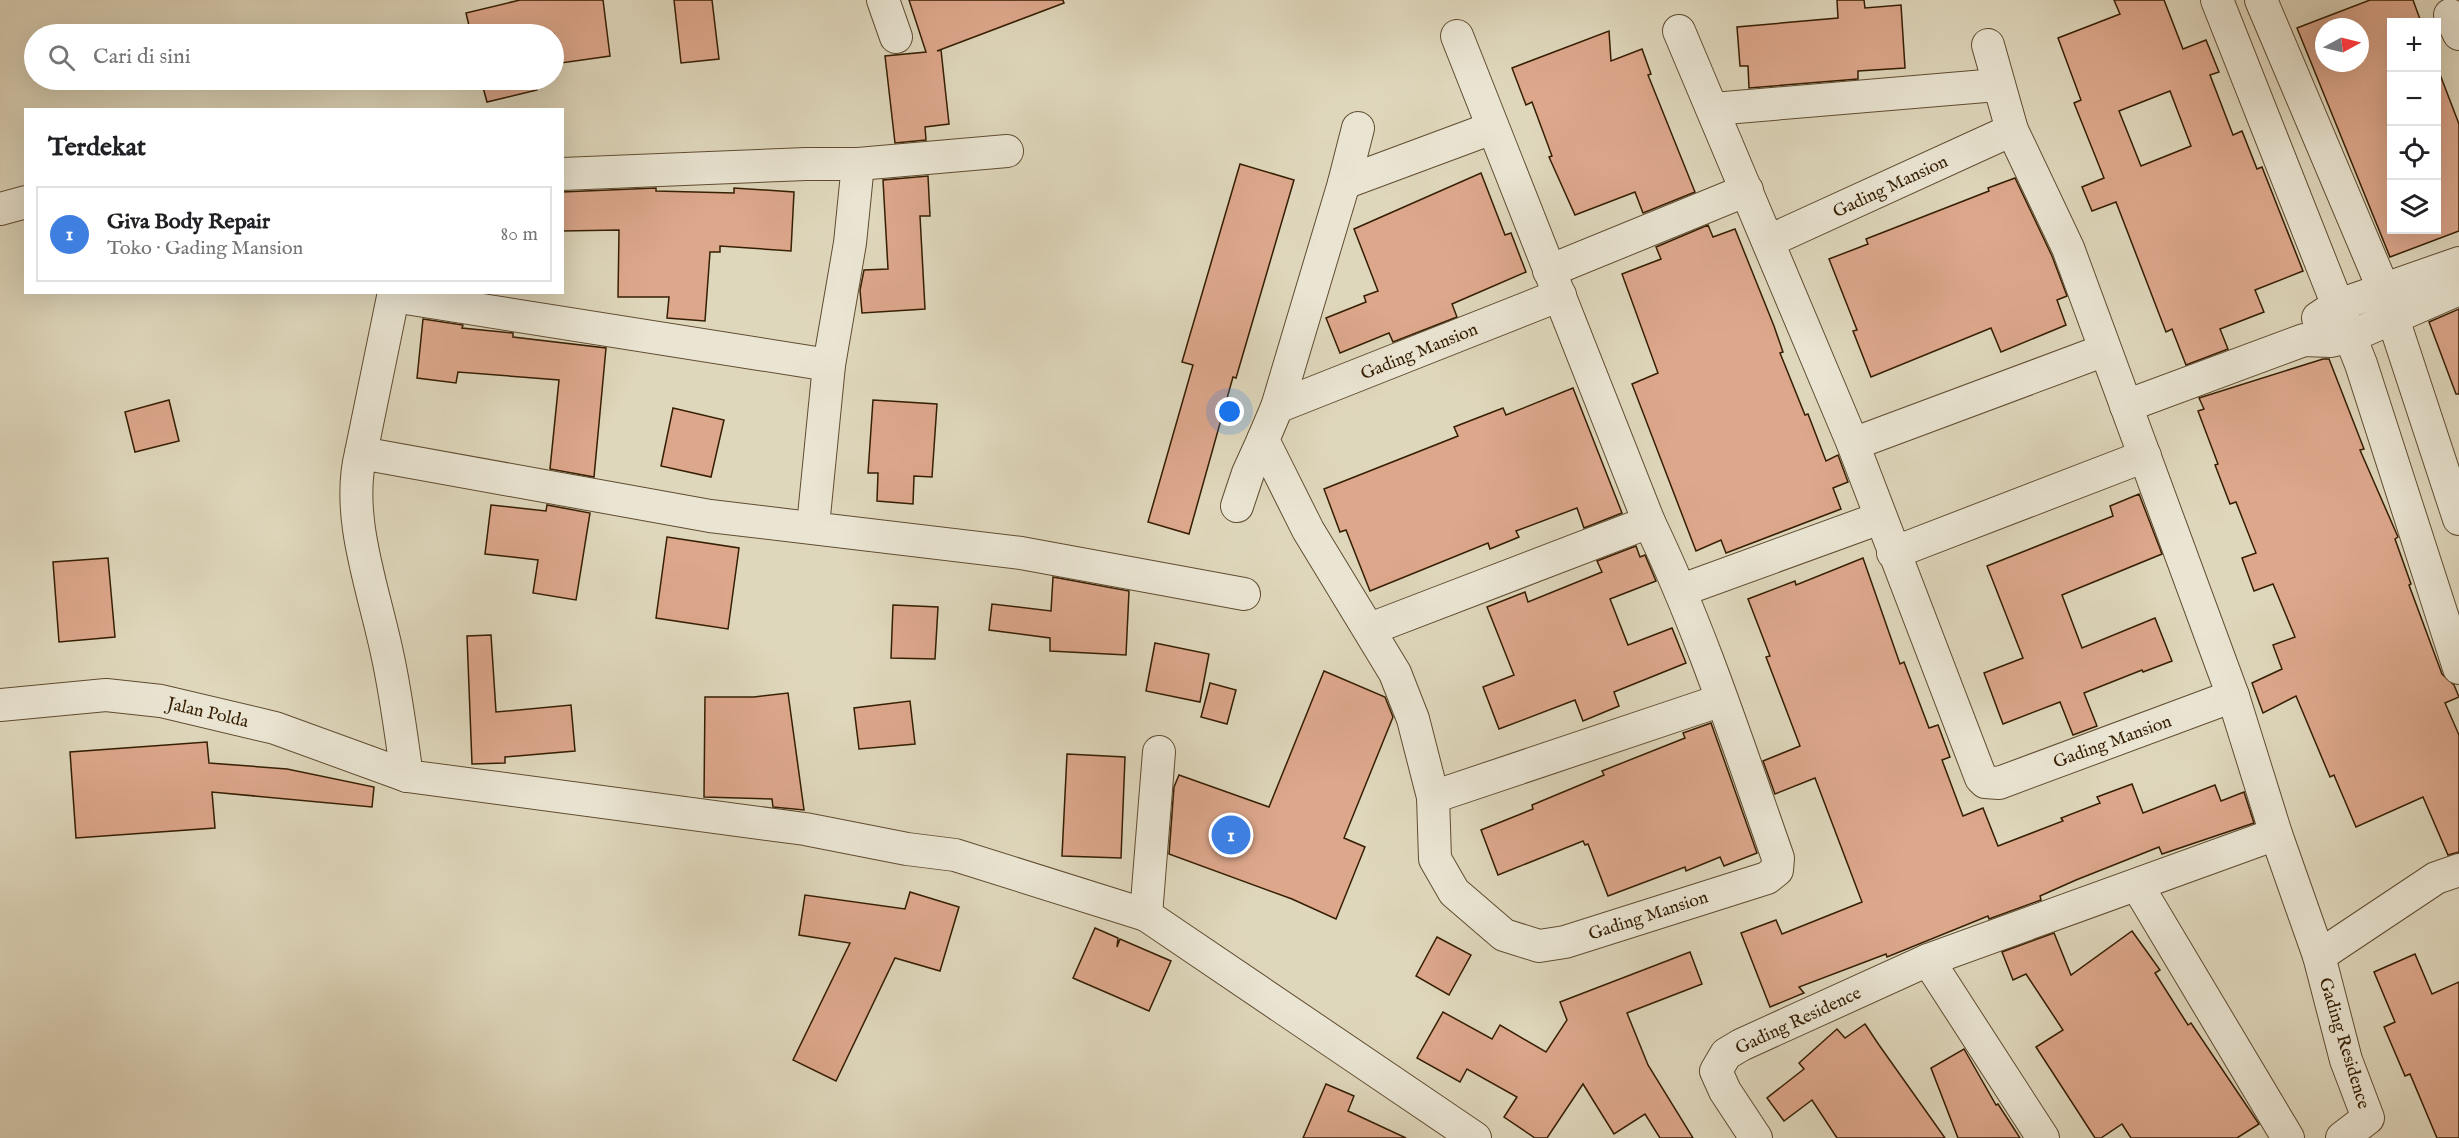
<!DOCTYPE html>
<html lang="id">
<meta charset="utf-8">
<style>
body{margin:0;font-family:"IM FELL English",serif;background:#f6f6f6;color:#202124}
.controls{position:absolute;right:18px;top:18px;display:grid;overflow:hidden;border-radius:0px;box-shadow:0 6px 24px #0002}
.controls button{width:54px;height:54px;display:grid;place-items:center;padding:0;border:0;border-bottom:2px solid #e0e0e0;background:#fff;color:#202124;font:30px sans-serif}
.compass{position:absolute;left:2315px;top:18px;width:54px;height:54px;border-radius:50%;background:#fff;box-shadow:0 6px 24px #0002;rotate:83deg}
.you{position:absolute;left:1230px;top:412px;width:21px;height:21px;margin:-15px;border:4px solid #fff;border-radius:50%;background:#1a73e8;box-shadow:0 0 0 9px #1a73e833}
.badge{display:grid;place-items:center;width:39px;height:39px;border-radius:50%;background:#0b8043;color:#fff;font-size:20px;font-weight:700}
.pin{position:absolute;translate:-50% -50%;border:3px solid #fff;box-shadow:0 2px 6px #0006}
.list{margin:0;padding:0;list-style:none}
h2{display:flex;justify-content:space-between;align-items:center;height:78px;margin:0;padding:0 24px;font-size:26px}
h2 small{font-size:20px;font-weight:400;color:#757577}
.list li{display:grid;grid-template-columns:39px 1fr auto;gap:18px;align-items:center;box-sizing:border-box;height:96px;margin:0 12px 12px;padding:0 12px;border:2px solid #e0e0e0;border-radius:0px}
.list b{display:block;font-size:22px;white-space:nowrap}
.list p{margin:0;font-size:20px;white-space:nowrap;color:#757577}
.list em{font-size:20px;font-style:normal;color:#757577}
.icon{flex:none;width:33px;height:33px;fill:none;stroke:currentColor;stroke-width:2;stroke-linecap:round;stroke-linejoin:round}
.map{position:relative;flex:none;width:2459px;height:1138px;overflow:hidden}
.search{position:absolute;background:#fff;box-shadow:0 6px 24px #0002;left:24px;top:24px;width:540px;height:66px;display:flex;align-items:center;gap:15px;box-sizing:border-box;padding:0 21px;border-radius:33px;color:#757577;font-size:22px}
.panel{position:absolute;background:#fff;box-shadow:0 6px 24px #0002;left:24px;top:108px;width:540px;height:186px;border-radius:0px}
.map>svg:first-child{display:block}
.building{fill:#dda78c;stroke:#351e02;stroke-width:1.5;fill-rule:evenodd}
.lines{fill:none;stroke-linecap:round;stroke-linejoin:round}
.street-casing{stroke:#604c30;stroke-width:34}
.street{stroke:#eae5d3;stroke-width:32}
.labels{text-anchor:middle;stroke-width:6;stroke-linejoin:round;paint-order:stroke}
.street-label{font-size:18px;fill:#351e02;stroke:#eae5d3}
</style>
<div class="map">
<svg width="2459" height="1138" viewBox="0 0 2459 1138">
<rect width="100%" height="100%" fill="#dfd7bc"/>
<filter id="stains"><feTurbulence type="fractalNoise" baseFrequency=".00333" numOctaves="4"/><feColorMatrix values="0 0 0 0 .2 0 0 0 0 .09 0 0 0 0 .02 0 0 0 .5 -.17"/></filter>
<radialGradient id="worn" r=".72"><stop offset=".6" stop-color="#630" stop-opacity="0"/><stop offset="1" stop-color="#630" stop-opacity=".3"/></radialGradient>
<!-- building -->
<g class="building">
<path d="M 520,0 L 603,0 L 610,56 L 554,64 L 554,34 L 471,34 L 466,13 Z"/>
<path d="M 674,0 L 712,0 L 719,59 L 681,63 Z"/>
<path d="M 909,0 L 1063,0 L 1064,3 L 937,51 L 941,50 L 949,124 L 925,127 L 926,140 L 895,143 L 885,56 L 926,52 Z"/>
<path d="M 1837,0 L 1864,0 L 1865,8 L 1901,5 L 1905,68 L 1858,71 L 1858,79 L 1749,88 L 1748,66 L 1740,66 L 1737,27 L 1838,18 Z"/>
<path d="M 2114,0 L 2164,0 L 2183,49 L 2206,40 L 2219,72 L 2210,75 L 2233,135 L 2242,131 L 2257,169 L 2262,167 L 2303,271 L 2255,290 L 2264,312 L 2220,329 L 2228,349 L 2186,365 L 2172,329 L 2166,332 L 2116,202 L 2092,211 L 2082,187 L 2104,178 L 2074,103 L 2081,100 L 2058,38 L 2120,14 ZM 2170,91 L 2191,146 L 2141,166 L 2119,111 Z"/>
<path d="M 2370,0 L 2413,0 L 2421,22 L 2391,22 L 2391,230 L 2436,230 L 2436,64 L 2459,124 L 2459,231 L 2390,257 L 2297,28 ZM 2324,27 L 2360,27 L 2360,63 L 2324,63 Z"/>
<path d="M 1609,31 L 1611,61 L 1642,49 L 1651,74 L 1648,75 L 1695,192 L 1643,213 L 1635,192 L 1575,215 L 1549,157 L 1552,156 L 1532,102 L 1526,105 L 1512,68 Z"/>
<path d="M 481,80 L 535,80 L 537,90 L 487,102 Z"/>
<path d="M 1240,164 L 1294,180 L 1236,378 L 1233,377 L 1189,534 L 1148,522 L 1193,365 L 1182,362 Z"/>
<path d="M 1481,173 L 1505,235 L 1511,233 L 1526,272 L 1452,304 L 1457,317 L 1393,342 L 1389,333 L 1340,353 L 1326,318 L 1366,302 L 1364,296 L 1378,291 L 1354,229 Z"/>
<path d="M 928,176 L 930,216 L 920,216 L 925,309 L 862,313 L 860,290 L 864,270 L 888,269 L 883,180 Z"/>
<path d="M 2015,178 L 2052,256 L 2067,296 L 2057,300 L 2066,325 L 2001,352 L 1991,328 L 1871,377 L 1853,331 L 1857,330 L 1829,259 L 1868,244 L 1866,239 L 1989,191 L 1988,188 Z"/>
<path d="M 656,188 L 656,191 L 734,193 L 734,188 L 794,192 L 791,251 L 720,246 L 720,252 L 710,252 L 705,321 L 667,318 L 669,297 L 618,297 L 619,230 L 562,231 L 562,192 Z"/>
<path d="M 1708,225 L 1713,237 L 1735,229 L 1774,326 L 1783,352 L 1780,353 L 1805,415 L 1808,414 L 1826,461 L 1838,455 L 1848,482 L 1833,488 L 1841,509 L 1726,553 L 1721,540 L 1696,551 L 1632,384 L 1658,373 L 1622,274 L 1661,259 L 1656,247 Z"/>
<path d="M 2459,309 L 2459,394 L 2456,394 L 2429,322 Z"/>
<path d="M 423,319 L 463,325 L 462,328 L 513,333 L 513,337 L 606,348 L 594,477 L 550,469 L 559,380 L 458,372 L 456,383 L 417,378 Z"/>
<path d="M 2323,359 L 2329,359 L 2364,449 L 2360,450 L 2398,537 L 2395,539 L 2411,584 L 2409,585 L 2442,674 L 2454,685 L 2459,697 L 2445,703 L 2459,735 L 2459,852 L 2448,855 L 2423,797 L 2356,827 L 2336,780 L 2334,775 L 2330,777 L 2296,696 L 2263,713 L 2252,683 L 2282,669 L 2273,645 L 2295,637 L 2273,584 L 2254,591 L 2242,558 L 2256,553 L 2236,502 L 2230,504 L 2215,465 L 2218,464 L 2198,411 L 2204,409 L 2199,398 Z"/>
<path d="M 1573,388 L 1622,513 L 1584,528 L 1577,508 L 1516,531 L 1519,537 L 1490,549 L 1488,543 L 1370,591 L 1346,530 L 1340,532 L 1324,489 L 1458,436 L 1454,427 L 1503,408 L 1506,415 Z"/>
<path d="M 169,400 L 179,441 L 135,452 L 125,412 Z"/>
<path d="M 873,400 L 937,404 L 932,477 L 914,476 L 913,504 L 877,501 L 878,473 L 868,473 Z"/>
<path d="M 673,408 L 724,420 L 711,477 L 661,466 Z"/>
<path d="M 2139,494 L 2162,554 L 2062,595 L 2082,648 L 2155,618 L 2172,661 L 2143,672 L 2142,670 L 2084,693 L 2097,726 L 2073,735 L 2060,702 L 2003,724 L 1984,673 L 2023,658 L 1987,566 L 2113,516 L 2110,506 Z"/>
<path d="M 491,505 L 546,511 L 547,505 L 590,513 L 576,600 L 533,593 L 538,560 L 485,554 Z"/>
<path d="M 667,537 L 739,548 L 728,629 L 656,618 Z"/>
<path d="M 1636,546 L 1640,557 L 1645,555 L 1656,581 L 1610,599 L 1628,645 L 1672,628 L 1686,663 L 1614,692 L 1619,706 L 1583,721 L 1575,700 L 1499,729 L 1483,687 L 1514,675 L 1487,607 L 1525,592 L 1528,602 L 1602,572 L 1597,561 Z"/>
<path d="M 108,558 L 115,637 L 59,642 L 53,562 Z"/>
<path d="M 1863,558 L 1900,664 L 1904,662 L 1929,728 L 1938,725 L 1950,757 L 1942,760 L 1963,816 L 1983,808 L 1998,846 L 2063,821 L 2061,818 L 2100,803 L 2097,797 L 2132,784 L 2143,813 L 2215,785 L 2221,801 L 2244,792 L 2254,823 L 2162,854 L 2159,847 L 2076,880 L 2040,896 L 2041,900 L 1989,919 L 1988,916 L 1887,957 L 1886,954 L 1799,987 L 1804,993 L 1770,1007 L 1741,933 L 1776,920 L 1782,934 L 1862,902 L 1815,778 L 1775,794 L 1763,761 L 1800,746 L 1766,657 L 1770,656 L 1748,599 L 1795,581 L 1796,585 Z"/>
<path d="M 1053,577 L 1129,591 L 1126,655 L 1050,651 L 1050,638 L 989,630 L 992,604 L 1051,611 Z"/>
<path d="M 893,605 L 938,607 L 935,659 L 891,658 Z"/>
<path d="M 491,635 L 496,712 L 571,705 L 575,751 L 505,757 L 505,763 L 472,764 L 467,636 Z"/>
<path d="M 1155,643 L 1209,654 L 1200,702 L 1146,691 Z"/>
<path d="M 1324,671 L 1385,697 L 1393,717 L 1344,838 L 1365,847 L 1336,919 L 1292,899 L 1169,854 L 1174,787 L 1179,775 L 1269,807 Z"/>
<path d="M 1210,683 L 1236,690 L 1227,724 L 1201,717 Z"/>
<path d="M 788,693 L 804,810 L 773,807 L 772,799 L 704,797 L 705,697 L 754,697 Z"/>
<path d="M 910,701 L 915,744 L 859,749 L 854,708 Z"/>
<path d="M 1711,723 L 1757,853 L 1724,866 L 1720,857 L 1686,871 L 1685,867 L 1608,896 L 1588,844 L 1585,845 L 1583,841 L 1498,875 L 1481,830 L 1533,809 L 1532,805 L 1604,775 L 1602,771 L 1685,738 L 1683,733 Z"/>
<path d="M 207,742 L 209,763 L 287,769 L 374,787 L 372,807 L 212,792 L 215,828 L 76,838 L 70,752 Z"/>
<path d="M 1067,754 L 1125,757 L 1121,858 L 1062,856 Z"/>
<path d="M 910,892 L 959,907 L 940,971 L 895,958 L 836,1081 L 793,1060 L 850,943 L 799,935 L 805,895 L 905,909 Z"/>
<path d="M 1095,928 L 1118,938 L 1117,947 L 1120,939 L 1171,961 L 1149,1011 L 1073,978 Z"/>
<path d="M 2132,931 L 2160,970 L 2155,973 L 2188,1025 L 2191,1023 L 2259,1124 L 2237,1138 L 2131,1138 L 2122,1124 L 2101,1138 L 2095,1138 L 2036,1047 L 2063,1030 L 2026,974 L 2013,980 L 2002,952 L 2054,933 L 2071,975 Z"/>
<path d="M 1437,937 L 1471,955 L 1449,995 L 1416,976 Z"/>
<path d="M 1690,952 L 1702,984 L 1627,1013 L 1648,1065 L 1693,1138 L 1660,1138 L 1645,1114 L 1614,1134 L 1583,1084 L 1547,1138 L 1535,1138 L 1504,1117 L 1517,1097 L 1467,1069 L 1460,1082 L 1417,1058 L 1443,1012 L 1492,1039 L 1500,1025 L 1546,1052 L 1567,1020 L 1560,1002 Z"/>
<path d="M 2415,954 L 2432,994 L 2459,982 L 2459,1138 L 2437,1138 L 2410,1074 L 2405,1076 L 2384,1027 L 2395,1022 L 2374,972 Z"/>
<path d="M 1865,1024 L 1879,1045 L 1945,1138 L 1837,1138 L 1812,1100 L 1784,1121 L 1767,1098 L 1804,1069 L 1799,1063 L 1837,1029 L 1845,1038 Z"/>
<path d="M 1964,1049 L 1996,1105 L 1998,1104 L 2020,1138 L 1958,1138 L 1931,1068 Z"/>
<path d="M 1326,1084 L 1354,1096 L 1348,1111 L 1406,1138 L 1303,1138 Z"/>
</g>
<g class="lines">
<!-- street casing -->
<g class="street-casing">
<g id="street">
<path d="M 883,0 L 896,37"/>
<path d="M 2217,0 L 2361,364 L 2459,668"/>
<path d="M 2261,0 L 2383,288 L 2459,519"/>
<path d="M 2450,15 L 2459,34"/>
<path d="M 1679,31 L 1853,444 L 1981,778 L 1985,782 L 1999,783 L 2233,696"/>
<path d="M 1988,45 L 2012,130 L 2068,248 L 2233,696 L 2276,834 L 2319,956 L 2346,1060 L 2368,1118 L 2342,1138"/>
<path d="M 1713,109 L 1997,85"/>
<path d="M 1358,128 L 1344,183 L 1277,407 L 1263,440 L 1308,530 L 1395,673 L 1413,719 L 1433,797 L 1435,859 L 1454,892 L 1504,935 L 1539,946 L 1565,942 L 1767,878 L 1777,870 L 1778,858 C 1738,745 1701,630 1649,522 L 1457,36"/>
<path d="M 858,164 L 1007,151"/>
<path d="M 562,174 L 806,164 L 858,164 L 850,243 L 829,365 L 813,526"/>
<path d="M 1344,183 L 1492,128"/>
<path d="M 0,209 L 26,202"/>
<path d="M 1769,241 L 2012,130"/>
<path d="M 1549,271 L 1747,190"/>
<path d="M 393,296 L 829,365"/>
<path d="M 2318,318 L 2336,306 L 2459,263"/>
<path d="M 2126,406 L 2304,340 L 2331,341 L 2349,337 L 2459,289"/>
<path d="M 1277,407 L 1560,295"/>
<path d="M 1853,444 L 2105,350"/>
<path d="M 361,453 L 394,292"/>
<path d="M 1237,506 L 1248,473 L 1263,440"/>
<path d="M 1893,553 L 2145,456"/>
<path d="M 1682,590 L 1880,518"/>
<path d="M 1244,594 L 1021,553 L 710,516 L 361,453 C 345,516 374,590 387,653 C 396,693 401,735 407,776 L 805,829 L 907,849 L 955,855 L 1146,915 L 1475,1138"/>
<path d="M 1370,629 L 1649,522"/>
<path d="M 0,705 L 106,695 L 161,701 L 275,728 L 407,776"/>
<path d="M 1433,797 L 1722,700"/>
<path d="M 2137,885 L 2288,1138"/>
<path d="M 1146,915 L 1159,752"/>
<path d="M 2319,956 L 2436,878 L 2459,870"/>
<path d="M 1928,960 L 2043,1138"/>
<path d="M 1756,1138 L 1725,1091 L 1716,1071 L 1726,1054 L 1741,1045 L 1928,960 L 2276,834"/>
</g>
</g>
<!-- street -->
<use href="#street" class="street"/>
</g>
<g class="labels">
<!-- street labels -->
<g class="street-label">
<text transform="translate(1890 186) rotate(-25)" y="6">Gading Mansion</text>
<text transform="translate(1419 351) rotate(-22)" y="6">Gading Mansion</text>
<text transform="translate(208 712) rotate(13)" y="6">Jalan Polda</text>
<text transform="translate(2112 741) rotate(-20)" y="6">Gading Mansion</text>
<text transform="translate(1648 915) rotate(-18)" y="6">Gading Mansion</text>
<text transform="translate(1798 1020) rotate(-25)" y="6">Gading Residence</text>
<text transform="translate(2345 1043) rotate(73)" y="6">Gading Residence</text>
</g>
</g>
<rect width="100%" height="100%" filter="url(#stains)"/>
<rect width="100%" height="100%" fill="url(#worn)"/>
</svg>
<div class="controls">
<button>+</button>
<button>−</button>
<button><svg class="icon" aria-label="locate" viewBox="0 0 24 24"><circle cx="12" cy="12" r="6"/><path d="M12 2v4M12 18v4M2 12h4M18 12h4"/></svg></button>
<button><svg class="icon" aria-label="layers" viewBox="0 0 24 24"><path d="M12 4l9 5-9 5-9-5zM3 14l9 5 9-5"/></svg></button>
</div>
<svg class="compass" viewBox="-18 -18 36 36"><path d="M0-13l5 13h-10z" fill="#e53935"/><path d="M0 13l5-13h-10z" fill="#757577"/></svg>
<div class="you"></div>
<div class="pin badge" style="left:1231px;top:835px;background:#3f7fe0">1</div>
<div class="search"><svg class="icon" aria-label="search" viewBox="0 0 24 24"><circle cx="10" cy="10" r="6"/><path d="M15 15l6 6"/></svg>Cari di sini</div>
<section class="panel">
<h2>Terdekat<small></small></h2>
<ul class="list">
<li><span class="badge" style="background:#3f7fe0">1</span><div><b>Giva Body Repair</b><p>Toko · Gading Mansion</p></div><em>80 m</em></li>
</ul>
</section>
</div>
